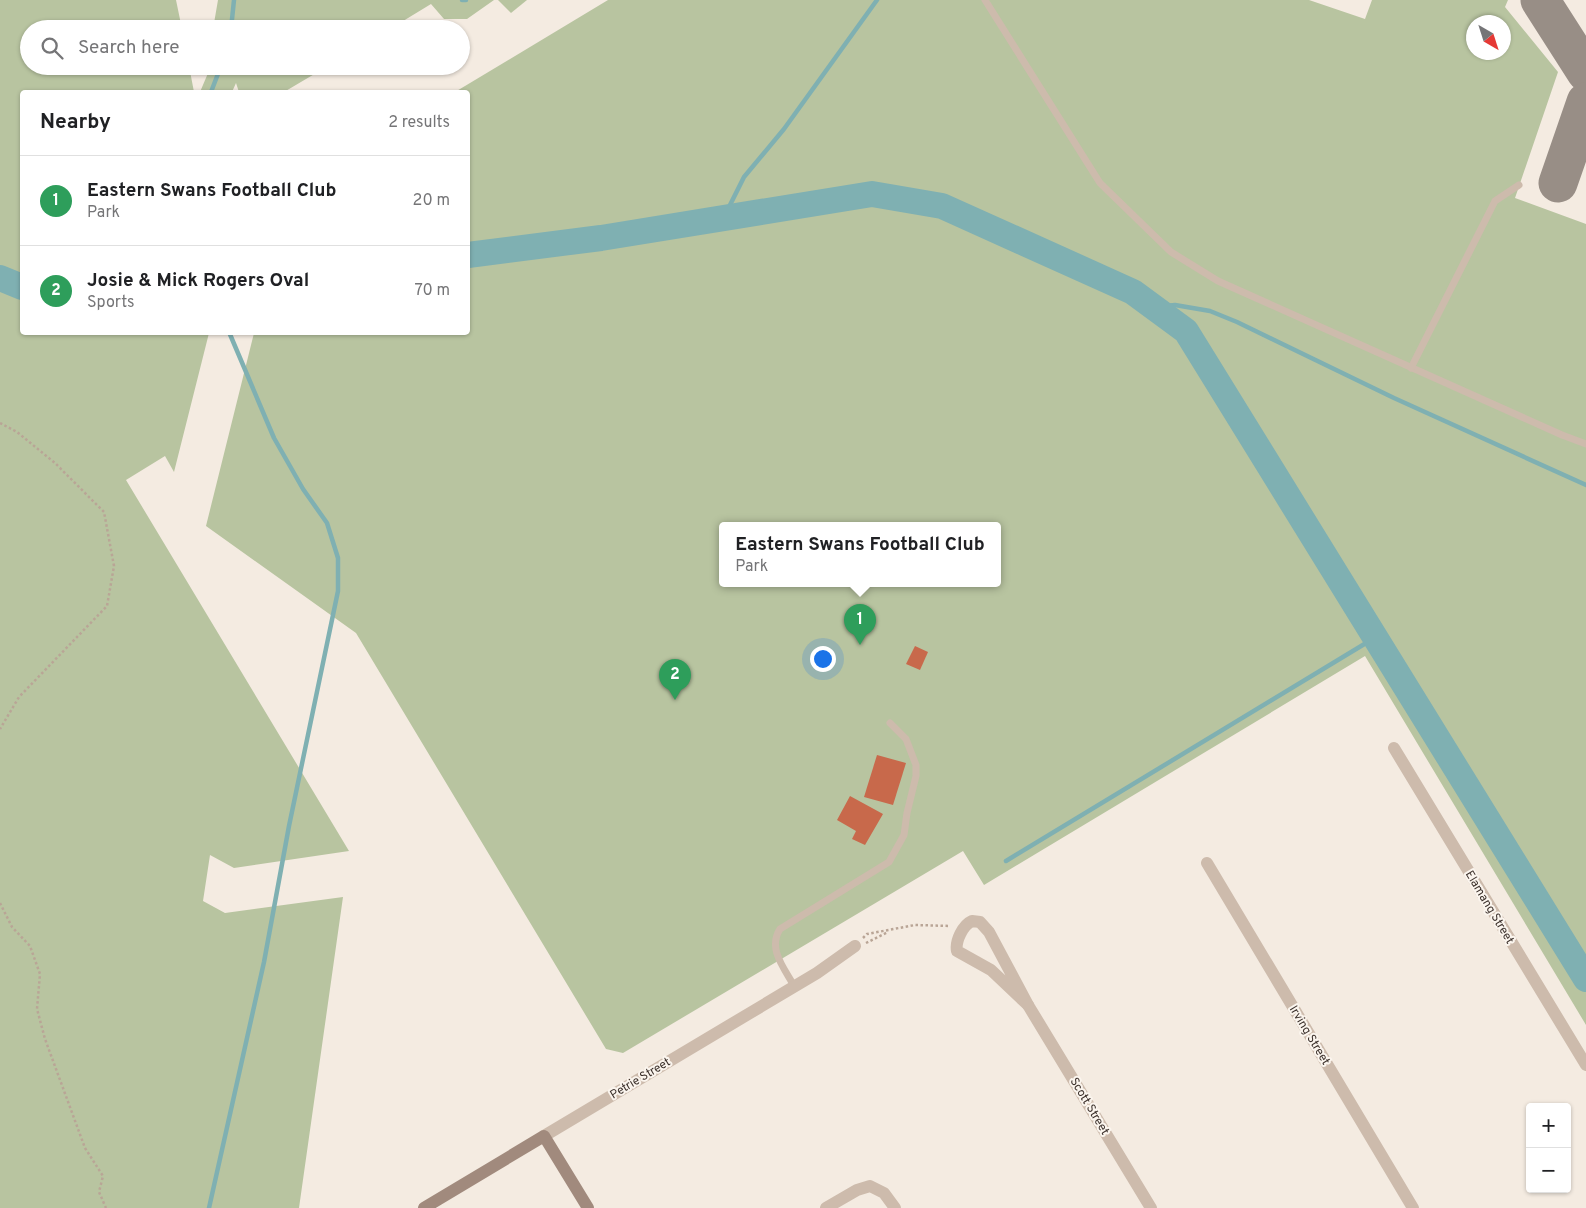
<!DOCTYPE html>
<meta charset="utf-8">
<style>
body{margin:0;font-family:Overpass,sans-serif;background:#f6f6f6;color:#202124}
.controls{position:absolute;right:15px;bottom:15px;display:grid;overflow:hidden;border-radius:5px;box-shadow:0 1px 4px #0004}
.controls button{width:45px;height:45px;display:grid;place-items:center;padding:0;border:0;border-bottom:1px solid #e0e0e0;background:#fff;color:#202124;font:25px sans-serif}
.compass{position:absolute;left:1466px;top:15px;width:45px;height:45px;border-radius:50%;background:#fff;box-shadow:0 1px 4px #0004;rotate:141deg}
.you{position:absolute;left:822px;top:658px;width:18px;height:18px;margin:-12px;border:4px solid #fff;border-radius:50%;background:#1a73e8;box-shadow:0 0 0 8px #1a73e833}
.badge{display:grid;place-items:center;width:32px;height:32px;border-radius:50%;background:#0b8043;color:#fff;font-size:16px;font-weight:700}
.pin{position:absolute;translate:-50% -41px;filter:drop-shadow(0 1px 2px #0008)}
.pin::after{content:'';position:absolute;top:26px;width:18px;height:15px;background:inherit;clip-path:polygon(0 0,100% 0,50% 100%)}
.popup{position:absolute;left:719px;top:522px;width:282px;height:65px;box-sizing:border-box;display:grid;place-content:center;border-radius:5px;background:#fff;filter:drop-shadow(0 1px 4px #0005);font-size:16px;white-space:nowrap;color:#757577}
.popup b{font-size:19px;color:#202124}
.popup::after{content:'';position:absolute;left:50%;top:100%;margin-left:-10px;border:10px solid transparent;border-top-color:#fff}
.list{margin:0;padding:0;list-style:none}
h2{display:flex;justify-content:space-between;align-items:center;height:65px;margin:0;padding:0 20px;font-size:21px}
h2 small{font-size:16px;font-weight:400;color:#757577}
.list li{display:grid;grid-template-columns:32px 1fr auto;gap:15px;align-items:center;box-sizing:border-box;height:90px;padding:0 20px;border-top:1px solid #e0e0e0}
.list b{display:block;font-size:19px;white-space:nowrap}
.list p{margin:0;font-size:16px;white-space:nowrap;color:#757577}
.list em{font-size:16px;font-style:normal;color:#757577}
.icon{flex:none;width:28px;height:28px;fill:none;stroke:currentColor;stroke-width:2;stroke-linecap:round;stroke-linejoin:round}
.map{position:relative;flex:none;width:1586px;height:1208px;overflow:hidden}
.search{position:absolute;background:#fff;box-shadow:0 1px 4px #0004;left:20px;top:20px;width:450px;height:55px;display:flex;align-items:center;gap:12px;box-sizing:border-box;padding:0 18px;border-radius:28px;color:#757577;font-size:19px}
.panel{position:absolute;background:#fff;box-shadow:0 1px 4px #0004;left:20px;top:90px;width:450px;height:245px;border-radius:5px}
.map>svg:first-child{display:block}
.green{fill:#b8c4a0;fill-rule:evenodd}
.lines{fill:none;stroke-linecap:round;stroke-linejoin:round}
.stream{stroke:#7fb0b2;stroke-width:4.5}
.river{stroke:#7fb0b2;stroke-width:26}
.taxiway{stroke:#988e86;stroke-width:39}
.building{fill:#c8694b}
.path{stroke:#b9a596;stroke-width:2.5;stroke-dasharray:2.5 2.5;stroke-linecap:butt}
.lane{stroke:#cdbbac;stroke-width:7}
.street{stroke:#cdbbac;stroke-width:12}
.secondary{stroke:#a18a7d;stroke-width:12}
.labels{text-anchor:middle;stroke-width:4;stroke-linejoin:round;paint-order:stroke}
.street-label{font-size:12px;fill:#3b302b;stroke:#fbf5ee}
</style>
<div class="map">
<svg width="1586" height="1208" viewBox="0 0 1586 1208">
<rect width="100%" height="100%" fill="#f4ebe1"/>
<!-- green -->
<g class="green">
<path d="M 0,0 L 176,0 L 182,29 L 29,29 L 29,66 L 189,66 L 194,92 L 22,92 L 22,332 L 209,333 L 174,472 L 165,456 L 126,480 L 349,851 L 234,868 L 210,855 L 203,901 L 225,913 L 343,897 L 299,1208 L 0,1208 Z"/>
<path d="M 218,0 L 494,0 L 467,19 L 444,19 L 431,4 L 390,29 L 213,29 Z"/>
<path d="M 498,0 L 527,0 L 511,13 Z"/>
<path d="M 608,0 L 1309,0 L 1365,19 L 1372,0 L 1508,0 L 1505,7 L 1558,72 L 1515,198 L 1586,224 L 1586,1025 L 1365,656 L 984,885 L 963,851 L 623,1053 L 606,1049 L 356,633 L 206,526 L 254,333 L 468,332 L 468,92 L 455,92 ZM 1474,22 L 1504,22 L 1504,52 L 1474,52 ZM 722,526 L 998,526 L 998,584 L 722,584 Z"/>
<path d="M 211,66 L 328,66 L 284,92 L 239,92 L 236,83 L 232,92 L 200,92 Z"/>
</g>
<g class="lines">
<!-- stream -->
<g class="stream">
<path d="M 462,0 L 466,0"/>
<path d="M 231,29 L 234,0"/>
<path d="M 211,92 L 221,66"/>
<path d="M 723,219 L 744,177 L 784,129 L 877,0"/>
<path d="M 1153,307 L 1175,305 L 1210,311 L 1237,322 L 1394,398 L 1586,485"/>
<path d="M 1006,861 L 1376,637"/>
<path d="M 209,1208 L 264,962 L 289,826 L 338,591 L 338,558 L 327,523 L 303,489 L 274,438 L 229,332"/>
</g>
<!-- river -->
<g class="river">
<path d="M 468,255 L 601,238 L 872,194 L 942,206 L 1133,292 L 1186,331 L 1586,979"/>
<path d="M 0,278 L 22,287"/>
</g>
<!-- taxiway -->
<g class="taxiway">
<path d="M 1540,0 L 1586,72"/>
<path d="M 1558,183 L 1586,102"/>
</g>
</g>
<!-- building -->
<g class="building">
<path d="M 915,646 L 928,652 L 920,670 L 906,664 Z"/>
<path d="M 877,755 L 906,763 L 893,805 L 864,797 Z"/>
<path d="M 850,796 L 883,814 L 865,845 L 852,839 L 856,831 L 837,820 Z"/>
</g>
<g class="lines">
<!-- path -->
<g class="path">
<path d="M 0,423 L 17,432 L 55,463 L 104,512 L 114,566 L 107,606 L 19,697 L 0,729"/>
<path d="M 0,903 L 12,927 L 30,946 L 40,974 L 37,1009 L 45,1039 L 85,1148 L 103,1176 L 99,1192 L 106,1208"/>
<path d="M 863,938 L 867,934 L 915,925 L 950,926"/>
<path d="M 866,943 L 888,932"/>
</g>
<!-- lane -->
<g class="lane">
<path d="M 985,0 L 1100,183 L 1171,252 L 1218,281 L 1562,435 L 1586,444"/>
<path d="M 1411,368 L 1495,201 L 1519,185"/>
<path d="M 794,986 C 785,969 767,949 780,929 L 889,862 L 904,835 L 907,813 L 916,776 L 916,765 L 906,739 L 890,723"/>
</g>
<!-- street -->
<g class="street">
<path d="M 1394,748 L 1586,1065"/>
<path d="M 1207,863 L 1413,1208"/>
<path d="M 972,921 L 980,922 L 989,932 L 1028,1005 L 991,970 L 957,951 C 955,941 963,925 972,921 Z"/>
<path d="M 1028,1005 L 1151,1208"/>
<path d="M 544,1136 L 817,973 L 855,946"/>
<path d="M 826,1208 L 857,1190 L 870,1186 L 884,1193 L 895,1208"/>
</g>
<!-- secondary -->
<path class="secondary" d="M 424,1208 L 544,1136 L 588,1208"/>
</g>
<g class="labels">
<!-- street labels -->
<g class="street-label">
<text transform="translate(1490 907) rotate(59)" y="4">Elamang Street</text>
<text transform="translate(1310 1035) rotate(59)" y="4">Irving Street</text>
<text transform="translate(640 1078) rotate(-31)" y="4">Petrie Street</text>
<text transform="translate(1090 1106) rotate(59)" y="4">Scott Street</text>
</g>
</g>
</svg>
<div class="controls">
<button>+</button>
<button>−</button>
</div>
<svg class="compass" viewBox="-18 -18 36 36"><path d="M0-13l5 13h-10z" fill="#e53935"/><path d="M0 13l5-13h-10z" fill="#757577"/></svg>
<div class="you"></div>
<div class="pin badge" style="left:860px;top:645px;background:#2e9e5b">1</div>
<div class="popup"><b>Eastern Swans Football Club</b>Park</div>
<div class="pin badge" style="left:675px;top:700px;background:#2e9e5b">2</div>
<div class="search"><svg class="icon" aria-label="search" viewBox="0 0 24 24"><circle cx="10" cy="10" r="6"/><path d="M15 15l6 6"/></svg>Search here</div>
<section class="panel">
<h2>Nearby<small>2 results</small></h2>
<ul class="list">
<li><span class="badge" style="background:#2e9e5b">1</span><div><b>Eastern Swans Football Club</b><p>Park</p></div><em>20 m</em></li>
<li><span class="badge" style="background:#2e9e5b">2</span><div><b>Josie &amp; Mick Rogers Oval</b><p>Sports</p></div><em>70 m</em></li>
</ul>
</section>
</div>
